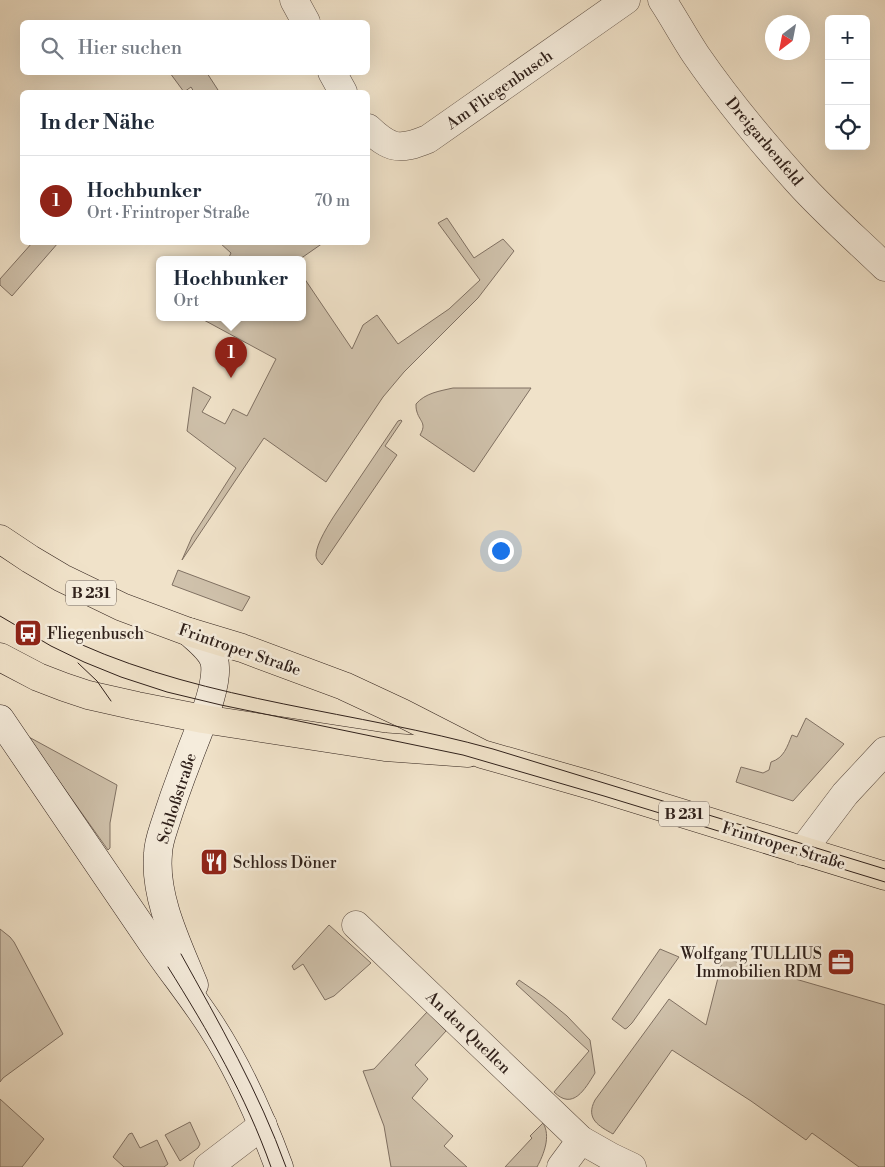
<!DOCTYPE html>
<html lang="de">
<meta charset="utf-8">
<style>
body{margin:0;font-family:"Libre Bodoni",serif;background:#f2f2f3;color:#1f2937}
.controls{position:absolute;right:15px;top:15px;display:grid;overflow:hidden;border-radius:8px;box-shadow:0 5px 20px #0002}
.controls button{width:45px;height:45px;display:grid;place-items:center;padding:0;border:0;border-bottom:1px solid #e0e1e3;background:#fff;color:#1f2937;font:25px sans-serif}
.compass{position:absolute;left:765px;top:15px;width:45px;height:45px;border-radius:50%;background:#fff;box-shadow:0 5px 20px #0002;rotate:212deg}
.you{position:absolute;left:500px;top:550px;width:18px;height:18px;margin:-12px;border:4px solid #fff;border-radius:50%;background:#1a73e8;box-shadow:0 0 0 8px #1a73e833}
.badge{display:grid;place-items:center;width:32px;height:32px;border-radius:50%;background:#8f2418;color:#fff;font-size:16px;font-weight:700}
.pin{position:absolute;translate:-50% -41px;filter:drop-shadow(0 1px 2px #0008)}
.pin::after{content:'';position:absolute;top:26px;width:18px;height:15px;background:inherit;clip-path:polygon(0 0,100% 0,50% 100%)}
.popup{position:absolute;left:156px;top:256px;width:150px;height:65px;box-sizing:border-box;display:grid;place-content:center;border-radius:8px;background:#fff;filter:drop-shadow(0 1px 4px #0005);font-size:16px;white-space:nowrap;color:#747a83}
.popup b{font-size:19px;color:#1f2937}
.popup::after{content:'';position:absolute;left:50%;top:100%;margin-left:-10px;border:10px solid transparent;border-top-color:#fff}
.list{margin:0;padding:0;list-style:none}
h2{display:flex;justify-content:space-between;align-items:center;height:65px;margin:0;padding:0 20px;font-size:21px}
h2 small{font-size:16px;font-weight:400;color:#747a83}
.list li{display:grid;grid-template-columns:32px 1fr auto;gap:15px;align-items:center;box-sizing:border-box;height:90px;padding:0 20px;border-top:1px solid #e0e1e3}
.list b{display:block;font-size:19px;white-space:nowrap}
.list p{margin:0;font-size:16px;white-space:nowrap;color:#747a83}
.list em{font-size:16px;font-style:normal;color:#747a83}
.icon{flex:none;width:28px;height:28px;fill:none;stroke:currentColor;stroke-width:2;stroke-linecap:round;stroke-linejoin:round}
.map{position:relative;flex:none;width:885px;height:1167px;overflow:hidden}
.search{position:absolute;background:#fff;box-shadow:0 5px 20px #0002;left:20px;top:20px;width:350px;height:55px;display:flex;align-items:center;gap:12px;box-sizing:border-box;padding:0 18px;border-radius:8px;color:#747a83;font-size:19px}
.panel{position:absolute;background:#fff;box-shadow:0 5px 20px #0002;left:20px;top:90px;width:350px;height:155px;border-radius:8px}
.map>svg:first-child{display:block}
.green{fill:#cfc1ab;stroke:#807163}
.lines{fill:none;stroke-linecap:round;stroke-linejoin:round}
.street-casing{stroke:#605146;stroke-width:29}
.secondary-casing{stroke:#30211b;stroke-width:29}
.primary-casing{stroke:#30211b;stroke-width:29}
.street{stroke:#f5ecdc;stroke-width:28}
.secondary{stroke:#f5ecdc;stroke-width:28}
.primary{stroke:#f0e2c9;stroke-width:28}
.tram{stroke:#30211b;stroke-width:1}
.labels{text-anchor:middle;stroke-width:5;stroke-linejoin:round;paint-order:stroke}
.shield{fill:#f5ecdc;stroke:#6b5e55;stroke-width:1}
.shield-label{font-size:15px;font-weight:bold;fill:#30211b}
.street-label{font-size:16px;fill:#30211b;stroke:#f5ecdc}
.poi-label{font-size:16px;fill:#30211b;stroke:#f5ecdc;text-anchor:start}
</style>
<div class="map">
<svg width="885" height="1167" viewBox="0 0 885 1167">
<rect width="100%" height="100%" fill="#f0e2c9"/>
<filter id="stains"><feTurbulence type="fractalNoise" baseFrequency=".004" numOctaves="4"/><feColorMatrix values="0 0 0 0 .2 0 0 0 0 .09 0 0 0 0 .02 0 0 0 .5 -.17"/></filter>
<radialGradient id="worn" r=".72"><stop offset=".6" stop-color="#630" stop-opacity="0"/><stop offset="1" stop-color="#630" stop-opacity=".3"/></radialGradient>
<!-- green -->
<g class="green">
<path d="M 170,73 L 207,73 L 218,90 L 214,92 L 194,92 L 191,87 L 184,92 Z"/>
<path d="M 447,218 L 474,258 L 503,239 L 514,251 L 478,298 L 404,372 L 383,397 L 326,482 L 264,438 L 182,560 L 192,537 L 236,468 L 187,431 L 193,387 L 211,397 L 202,412 L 225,424 L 233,409 L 247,416 L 276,359 L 202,319 L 203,317 L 302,317 L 302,275 L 352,349 L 363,325 L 377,315 L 398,344 L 449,309 L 480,280 L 438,223 Z"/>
<path d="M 32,243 L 58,243 L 12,296 L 0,285 L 0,279 Z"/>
<path d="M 220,243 L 323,243 L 300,259 L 228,259 L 231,253 Z"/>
<path d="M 453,388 L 531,388 L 474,472 L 420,435 C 427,423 420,422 417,412 C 416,409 416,407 416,404 C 425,393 440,391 453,388 Z"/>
<path d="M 401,420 L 402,421 L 385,446 L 397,455 L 322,565 C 319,562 316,559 316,555 C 316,544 330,522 336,513 L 398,421 Z"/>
<path d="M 178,570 L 250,597 L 242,611 L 172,585 Z"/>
<path d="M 806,718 L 844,744 L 793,801 L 736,782 L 741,767 L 763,773 L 769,770 L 771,762 C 784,758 787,747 792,735 L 797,737 Z"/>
<path d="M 27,736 L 117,785 L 110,823 L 110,848 L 108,850 Z"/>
<path d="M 329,925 L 371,963 L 334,996 L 325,1000 L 303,964 L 294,970 L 292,966 Z"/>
<path d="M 0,929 L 10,937 L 14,942 L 63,1034 L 3,1078 L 0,1082 Z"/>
<path d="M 660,949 L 679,957 L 632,1023 L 627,1028 L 625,1029 L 612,1019 Z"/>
<path d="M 723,958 L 885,1005 L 885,1167 L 859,1167 L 812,1133 L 806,1140 L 751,1101 L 672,1050 L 613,1134 C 599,1126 585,1119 595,1100 L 669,999 L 706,1025 Z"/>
<path d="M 519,980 L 545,998 L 567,1016 L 590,1040 L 595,1073 C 585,1089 573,1111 554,1092 L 589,1051 L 516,984 Z"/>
<path d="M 427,1012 L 446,1031 L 415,1065 L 428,1079 L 412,1098 L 453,1136 L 444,1146 L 467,1167 L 391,1167 L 384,1126 L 363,1071 L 374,1069 Z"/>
<path d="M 0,1099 L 44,1139 L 22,1167 L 0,1167 Z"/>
<path d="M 190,1122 L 200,1144 L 198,1148 L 180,1161 L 165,1135 Z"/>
<path d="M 543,1123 C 551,1136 544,1154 537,1167 L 505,1167 L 532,1138 L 530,1136 Z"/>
<path d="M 132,1133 L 140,1148 L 157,1140 L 168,1164 L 164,1167 L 124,1167 L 113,1157 L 129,1134 Z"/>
</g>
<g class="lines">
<!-- street casing -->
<g class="street-casing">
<g id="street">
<path d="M 294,0 L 306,22"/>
<path d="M 662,0 C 674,18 684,37 696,55 C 727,100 762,142 798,182 C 825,212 856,239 885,267"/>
<path d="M 332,72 L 343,92"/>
<path d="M 368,128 C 390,149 399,151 428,139 L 626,0"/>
<path d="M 802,851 L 845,794 L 885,751"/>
<path d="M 356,925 L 581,1140 L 611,1157 L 632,1167"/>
<path d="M 208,1167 L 263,1125"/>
<path d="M 561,1167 L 581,1140"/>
</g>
</g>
<!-- secondary casing -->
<g class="secondary-casing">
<g id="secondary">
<path d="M 189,632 C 198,640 210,649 214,660 C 221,683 196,736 188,759 C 179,782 171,805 164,827 C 161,836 158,845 158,854 C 154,898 178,945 194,985"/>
<path d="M 0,719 C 50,792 99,865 149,938 C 169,968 193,997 212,1027 C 239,1069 262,1121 279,1167"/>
</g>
</g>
<!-- primary casing -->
<g class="primary-casing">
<g id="primary">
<path d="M 0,539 L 30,559 L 62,578 L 122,607 L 189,632 L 242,648 L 344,686 L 402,713 L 482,754 L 594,786 L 885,876"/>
<path d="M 0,657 L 38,677 L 64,687 L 88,695 L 137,706 L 203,719 L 385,747 L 468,753"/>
</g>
</g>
<!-- street -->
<use href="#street" class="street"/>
<!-- secondary -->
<use href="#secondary" class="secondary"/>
<!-- primary -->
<use href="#primary" class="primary"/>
<!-- tram -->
<g class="tram">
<path d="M 0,616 L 51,646 L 84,662 L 121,677 L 167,692 L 221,705 L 463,755 L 604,796 L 885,882"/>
<path d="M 80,644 C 210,702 356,711 493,749 L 885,869"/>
<path d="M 78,663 L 97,681 L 111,701"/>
<path d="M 181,954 C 219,1023 259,1092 286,1167"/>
<path d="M 168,967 C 208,1031 246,1096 271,1167"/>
</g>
</g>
<!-- icons -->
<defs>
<g id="bus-square" transform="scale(1.4375)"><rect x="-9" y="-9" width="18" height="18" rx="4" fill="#8f2418" stroke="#f5ecdc"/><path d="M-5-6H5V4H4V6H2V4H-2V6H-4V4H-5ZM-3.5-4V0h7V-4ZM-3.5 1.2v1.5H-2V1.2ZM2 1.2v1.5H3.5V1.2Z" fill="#fff"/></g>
<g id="restaurant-square" transform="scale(1.4375)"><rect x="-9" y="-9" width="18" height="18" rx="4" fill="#8f2418" stroke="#f5ecdc"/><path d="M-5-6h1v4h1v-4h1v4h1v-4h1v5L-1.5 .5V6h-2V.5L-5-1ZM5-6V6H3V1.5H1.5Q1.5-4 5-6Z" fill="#fff"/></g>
<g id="office-square" transform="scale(1.4375)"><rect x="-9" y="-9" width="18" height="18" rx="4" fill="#8f2418" stroke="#f5ecdc"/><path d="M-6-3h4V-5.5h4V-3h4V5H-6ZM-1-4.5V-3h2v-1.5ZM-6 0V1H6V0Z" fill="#fff"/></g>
</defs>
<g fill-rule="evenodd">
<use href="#bus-square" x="28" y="633"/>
<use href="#restaurant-square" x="214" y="862"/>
<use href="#office-square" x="841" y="962"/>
</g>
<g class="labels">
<!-- shield labels -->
<g class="shield">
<rect x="66" y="580.5" width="50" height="25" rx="4"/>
<rect x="659" y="801.5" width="50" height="25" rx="4"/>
</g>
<g class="shield-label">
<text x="91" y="598">B 231</text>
<text x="684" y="819">B 231</text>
</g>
<!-- street labels -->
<g class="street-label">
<text transform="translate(499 89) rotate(-35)" y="6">Am Fliegenbusch</text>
<text transform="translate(765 141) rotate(50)" y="6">Dreigarbenfeld</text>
<text transform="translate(240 649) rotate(19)" y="6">Frintroper Straße</text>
<text transform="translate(176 798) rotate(-72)" y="6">Schloßstraße</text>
<text transform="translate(784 845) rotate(17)" y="6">Frintroper Straße</text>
<text transform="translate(469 1032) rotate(44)" y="6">An den Quellen</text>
</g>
<!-- poi labels -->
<g class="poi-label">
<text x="47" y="639">Fliegenbusch</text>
<text x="233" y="868">Schloss Döner</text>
<text x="822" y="959" text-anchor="end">Wolfgang TULLIUS<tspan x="822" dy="18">Immobilien RDM</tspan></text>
</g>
</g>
<rect width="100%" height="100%" filter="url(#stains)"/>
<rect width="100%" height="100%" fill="url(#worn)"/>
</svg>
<div class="controls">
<button>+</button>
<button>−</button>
<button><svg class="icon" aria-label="locate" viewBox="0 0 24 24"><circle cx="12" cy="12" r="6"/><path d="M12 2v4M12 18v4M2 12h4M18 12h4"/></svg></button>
</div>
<svg class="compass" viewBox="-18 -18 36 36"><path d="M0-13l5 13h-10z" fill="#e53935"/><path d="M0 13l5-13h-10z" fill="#747a83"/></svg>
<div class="you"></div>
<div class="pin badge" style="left:231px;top:378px">1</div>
<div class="popup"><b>Hochbunker</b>Ort</div>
<div class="search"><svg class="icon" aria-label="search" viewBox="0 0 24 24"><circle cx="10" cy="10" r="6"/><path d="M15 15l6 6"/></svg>Hier suchen</div>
<section class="panel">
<h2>In der Nähe<small></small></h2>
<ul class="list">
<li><span class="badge">1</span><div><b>Hochbunker</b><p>Ort · Frintroper Straße</p></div><em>70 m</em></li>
</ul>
</section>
</div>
